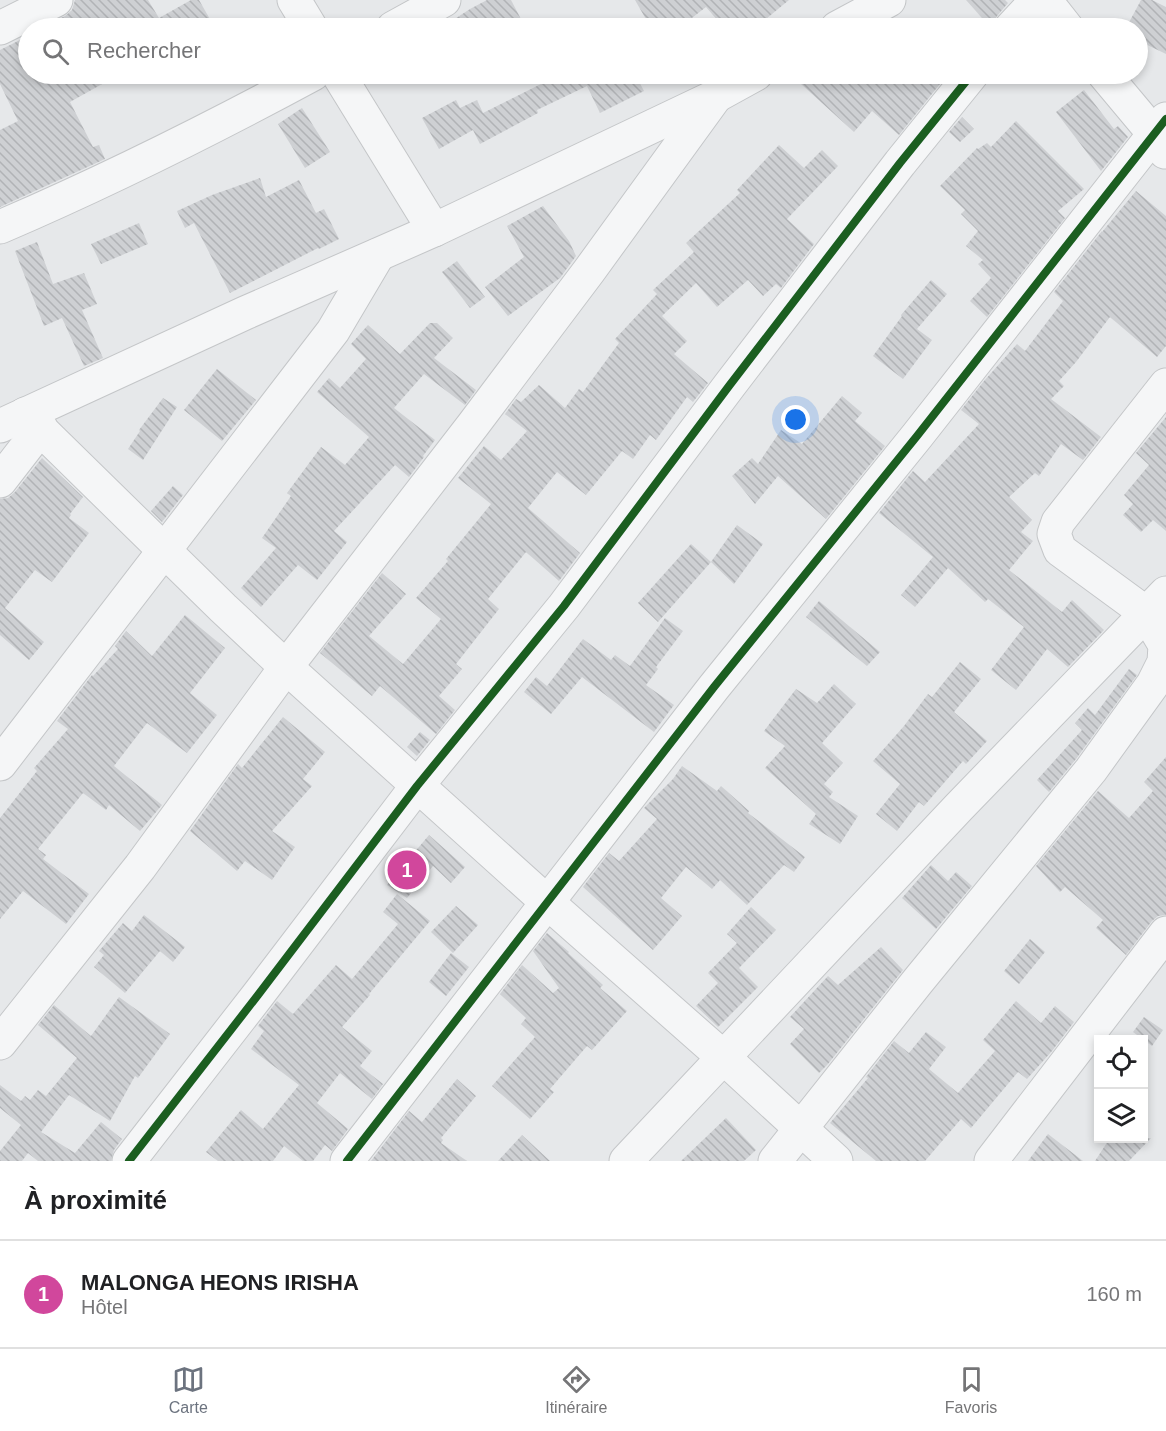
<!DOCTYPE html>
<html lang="fr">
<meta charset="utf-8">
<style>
body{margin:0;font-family:Helvetica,sans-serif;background:#f6f6f6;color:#202124}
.controls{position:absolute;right:18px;bottom:18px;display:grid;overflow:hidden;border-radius:0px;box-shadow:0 3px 9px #0003}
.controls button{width:54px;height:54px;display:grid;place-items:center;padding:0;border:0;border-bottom:2px solid #e0e0e0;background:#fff;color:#202124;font:30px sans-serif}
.you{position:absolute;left:796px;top:420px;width:21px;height:21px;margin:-15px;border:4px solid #fff;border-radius:50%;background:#1a73e8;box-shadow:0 0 0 9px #1a73e833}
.badge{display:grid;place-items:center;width:39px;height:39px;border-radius:50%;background:#6c737f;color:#fff;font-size:20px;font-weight:700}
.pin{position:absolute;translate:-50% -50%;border:3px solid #fff;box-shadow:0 2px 6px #0006}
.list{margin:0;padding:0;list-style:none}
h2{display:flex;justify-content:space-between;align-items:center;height:78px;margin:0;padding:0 24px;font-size:26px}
h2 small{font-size:20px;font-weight:400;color:#757577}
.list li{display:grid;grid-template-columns:39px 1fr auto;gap:18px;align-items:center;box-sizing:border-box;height:108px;padding:0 24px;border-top:2px solid #e0e0e0}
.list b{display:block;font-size:22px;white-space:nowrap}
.list p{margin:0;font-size:20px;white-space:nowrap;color:#757577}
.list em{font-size:20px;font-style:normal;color:#757577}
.icon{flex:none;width:33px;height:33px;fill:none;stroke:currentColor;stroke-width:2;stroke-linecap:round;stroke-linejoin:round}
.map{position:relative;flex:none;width:1166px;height:1161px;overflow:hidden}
.search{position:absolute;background:#fff;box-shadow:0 3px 9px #0003;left:18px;right:18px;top:18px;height:66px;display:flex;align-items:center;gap:15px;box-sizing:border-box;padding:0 21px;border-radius:33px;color:#757577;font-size:22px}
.sheet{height:186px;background:#fff}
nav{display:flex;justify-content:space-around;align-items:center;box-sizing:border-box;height:84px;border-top:2px solid #e0e0e0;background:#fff;font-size:16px;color:#757577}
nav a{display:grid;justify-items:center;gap:3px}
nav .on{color:#6c737f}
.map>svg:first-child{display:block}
.building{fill:url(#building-back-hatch)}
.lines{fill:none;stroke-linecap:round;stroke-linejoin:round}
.minor-casing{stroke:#c4c6c8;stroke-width:35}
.minor{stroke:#f5f6f7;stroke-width:33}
.cycleway-casing{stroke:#f4f6f9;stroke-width:11}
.cycleway{stroke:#1b5e20;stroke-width:8}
</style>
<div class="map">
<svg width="1166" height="1161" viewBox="0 0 1166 1161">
<defs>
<pattern id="building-back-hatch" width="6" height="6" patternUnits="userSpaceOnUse" patternTransform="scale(1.5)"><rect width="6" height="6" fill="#ced0d3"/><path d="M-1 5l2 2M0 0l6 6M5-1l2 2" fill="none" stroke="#b1b3b6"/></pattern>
</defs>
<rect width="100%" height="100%" fill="#e6e8ea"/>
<!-- building -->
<g class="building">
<path d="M 75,0 L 148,0 L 159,18 L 191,0 L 199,0 L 215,28 L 41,28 L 65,16 L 72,10 Z"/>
<path d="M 487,0 L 511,0 L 523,23 L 513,28 L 441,28 L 470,9 Z"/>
<path d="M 635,0 L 789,0 L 755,28 L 724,28 L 706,7 L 679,28 L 651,28 Z"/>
<path d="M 966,0 L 1005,0 L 1008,3 L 997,16 L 993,23 L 993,28 L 991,28 Z"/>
<path d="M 1141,0 L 1152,0 L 1166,7 L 1166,54 L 1137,40 L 1137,28 L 1126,28 Z"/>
<path d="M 28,36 L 28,74 L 120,74 L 70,102 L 93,147 L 99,145 L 105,159 L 0,207 L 0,130 L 18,121 L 0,84 L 0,50 Z"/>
<path d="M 561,74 L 635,74 L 644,91 L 600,113 L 587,86 L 537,110 L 538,113 L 480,144 L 473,130 L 439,149 L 422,118 L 456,100 L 460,108 L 477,100 L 483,113 Z"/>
<path d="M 790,74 L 948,74 L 899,135 L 872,111 L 854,132 Z"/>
<path d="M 1084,90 L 1114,129 L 1118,126 L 1128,137 L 1101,171 L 1056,112 Z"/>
<path d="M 302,108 L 330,152 L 305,168 L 278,124 Z"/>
<path d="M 962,117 L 974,129 L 960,142 L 949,132 Z"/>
<path d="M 1016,121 L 1084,189 L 1058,211 L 1065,218 L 987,317 L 970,301 L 991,278 L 978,264 L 983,260 L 966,246 L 978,231 L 961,214 L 965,210 L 940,186 L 977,148 L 978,149 L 987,143 L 991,147 Z"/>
<path d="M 779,145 L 804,168 L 822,150 L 838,166 L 787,219 L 814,244 L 781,288 L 776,284 L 763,296 L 748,280 L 717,307 L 696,283 L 662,316 L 687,341 L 674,354 L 708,383 L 693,402 L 687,397 L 656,440 L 650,435 L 633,459 L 622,451 L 586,495 L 557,472 L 528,508 L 580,553 L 559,581 L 526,552 L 488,599 L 499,609 L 456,664 L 462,669 L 439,696 L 455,710 L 436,734 L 380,686 L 372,696 L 320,653 L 382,573 L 406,594 L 369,636 L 403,664 L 441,619 L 416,598 L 448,561 L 446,559 L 491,504 L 458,478 L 484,446 L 501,460 L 527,431 L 505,414 L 516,399 L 521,402 L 539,385 L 565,408 L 579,389 L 583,392 L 619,343 L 615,339 L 657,294 L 653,290 L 694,252 L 686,243 L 740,193 L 737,190 Z"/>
<path d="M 260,178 L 266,197 L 299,180 L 316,213 L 324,209 L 339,239 L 319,249 L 318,248 L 230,293 L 194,223 L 185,228 L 177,211 L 212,195 Z"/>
<path d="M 1136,191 L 1166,216 L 1166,346 L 1157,357 L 1110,317 L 1076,362 L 1059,381 L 1064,386 L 1051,399 L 1101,437 L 1083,460 L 1061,444 L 1039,476 L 1035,473 L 1009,497 L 1032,520 L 1021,532 L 1033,541 L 1009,570 L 1062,612 L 1072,600 L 1104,630 L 1068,667 L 1047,649 L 1016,690 L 991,670 L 1024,627 L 988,599 L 985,602 L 948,568 L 915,607 L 901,595 L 933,557 L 879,513 L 913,471 L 925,482 L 979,424 L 961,410 L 984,381 L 1017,344 L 1025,351 L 1063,301 L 1054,292 L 1102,231 L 1102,232 Z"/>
<path d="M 543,206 L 569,241 L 576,256 L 560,278 L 508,316 L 485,287 L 524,257 L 507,226 Z"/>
<path d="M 139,223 L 148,244 L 101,264 L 91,244 Z"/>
<path d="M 37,242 L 53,284 L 84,273 L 97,304 L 82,310 L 103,358 L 84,366 L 62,318 L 44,326 L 15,251 Z"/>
<path d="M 457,261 L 485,297 L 470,308 L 442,272 Z"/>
<path d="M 931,280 L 947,294 L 917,329 L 932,340 L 903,379 L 873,356 L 902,316 L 901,315 Z"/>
<path d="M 430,323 L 437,323 L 453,338 L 434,358 L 476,390 L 465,405 L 424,374 L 394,408 L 435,440 L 423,456 L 424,457 L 409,477 L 395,465 L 334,531 L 347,542 L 317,580 L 298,565 L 261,607 L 241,588 L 276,548 L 262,538 L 291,496 L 287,493 L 321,447 L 345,465 L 369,437 L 317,392 L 329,378 L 340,388 L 366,359 L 351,344 L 368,325 L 400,354 Z"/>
<path d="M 217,369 L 256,400 L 222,441 L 184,410 Z"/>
<path d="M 842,396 L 862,413 L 855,421 L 885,446 L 826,519 L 778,476 L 755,504 L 732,476 L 752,458 L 758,464 L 781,430 L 802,444 Z"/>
<path d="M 163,398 L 177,407 L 143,460 L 128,449 L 140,431 L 139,430 Z"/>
<path d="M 1166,417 L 1166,531 L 1153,520 L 1141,532 L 1123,515 L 1133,504 L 1124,495 L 1149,465 L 1136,453 Z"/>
<path d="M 42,458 L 83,497 L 70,514 L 71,515 L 69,518 L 89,533 L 52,582 L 35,570 L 5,608 L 44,642 L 29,660 L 0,635 L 0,499 L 8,498 L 15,492 Z"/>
<path d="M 173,486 L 183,495 L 162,522 L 151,511 Z"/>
<path d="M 737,525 L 763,544 L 734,584 L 711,562 Z"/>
<path d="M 691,544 L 711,562 L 658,622 L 638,603 Z"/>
<path d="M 819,601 L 880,652 L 867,666 L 806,617 Z"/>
<path d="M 185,615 L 225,648 L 190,693 L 217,715 L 187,753 L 147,723 L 114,766 L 162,805 L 140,831 L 109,805 L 106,810 L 83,793 L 38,849 L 46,855 L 43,859 L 89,894 L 66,924 L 23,891 L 0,919 L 0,818 L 37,771 L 34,768 L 68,729 L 57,721 L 92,675 L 93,676 L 118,649 L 115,646 L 126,631 L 152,656 Z"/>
<path d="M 665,618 L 683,631 L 656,667 L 658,669 L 646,685 L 674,705 L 654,732 L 582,677 L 551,714 L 524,692 L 536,677 L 547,686 L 583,639 L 611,660 L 615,655 L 630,666 Z"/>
<path d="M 960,662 L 981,679 L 954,712 L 987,741 L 966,764 L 963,761 L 924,806 L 919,802 L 897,831 L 876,814 L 900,784 L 873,761 L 904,726 L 928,694 L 932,697 Z"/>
<path d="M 1129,669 L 1137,675 L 1076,759 L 1049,792 L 1037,780 L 1082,730 L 1075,723 L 1088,708 L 1095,715 Z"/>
<path d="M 834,684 L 856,704 L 822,743 L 843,763 L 824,784 L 833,792 L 829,797 L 858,816 L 840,844 L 809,824 L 816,814 L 765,768 L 785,746 L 764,731 L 796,689 L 817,703 Z"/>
<path d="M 283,717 L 325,752 L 303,779 L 312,786 L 272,831 L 295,847 L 272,880 L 245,861 L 237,871 L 190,831 L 238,764 L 242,768 Z"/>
<path d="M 420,732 L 430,740 L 417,756 L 407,747 Z"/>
<path d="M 1166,757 L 1166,915 L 1158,916 L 1152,921 L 1126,955 L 1096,928 L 1103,920 L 1065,887 L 1060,892 L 1036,866 L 1098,791 L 1129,818 L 1153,791 L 1144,782 Z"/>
<path d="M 682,766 L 717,791 L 721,786 L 749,811 L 748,813 L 805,857 L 794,872 L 784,865 L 747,905 L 720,880 L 712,889 L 686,867 L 661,898 L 682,916 L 653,950 L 583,887 L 609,853 L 619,861 L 657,819 L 644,808 L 673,779 Z"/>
<path d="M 429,835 L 465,867 L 451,883 L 433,866 L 407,898 L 387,885 Z"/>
<path d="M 931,865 L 948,881 L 956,872 L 972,886 L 936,929 L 902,898 Z"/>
<path d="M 397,894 L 430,921 L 369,994 L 370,995 L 342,1027 L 372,1051 L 360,1066 L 383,1084 L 372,1099 L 340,1073 L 317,1103 L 348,1129 L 332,1151 L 325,1145 L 313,1161 L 303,1161 L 284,1146 L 273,1161 L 218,1161 L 206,1152 L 241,1110 L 263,1129 L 299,1085 L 251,1049 L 264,1031 L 258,1026 L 277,1001 L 293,1014 L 336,965 L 352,979 L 398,924 L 383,912 Z"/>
<path d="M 456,906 L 478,925 L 453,953 L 431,932 Z"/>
<path d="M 751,907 L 776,930 L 739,968 L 758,987 L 718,1027 L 696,1006 L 718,983 L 708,973 L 737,943 L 727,934 Z"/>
<path d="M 144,915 L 185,947 L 173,962 L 160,951 L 125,993 L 94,967 L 104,955 L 99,951 L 123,923 L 132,931 Z"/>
<path d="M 547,933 L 569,952 L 568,953 L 603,985 L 600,988 L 627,1011 L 592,1050 L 587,1046 L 550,1089 L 554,1092 L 530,1119 L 492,1086 L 535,1037 L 521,1024 L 526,1018 L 500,994 L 522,965 L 553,993 L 559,988 L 533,951 Z"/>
<path d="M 1030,939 L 1045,952 L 1019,984 L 1004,971 Z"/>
<path d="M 881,947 L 903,970 L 828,1064 L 819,1073 L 790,1044 L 804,1029 L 790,1017 L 828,976 L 838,985 Z"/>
<path d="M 451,953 L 469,967 L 446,996 L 429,982 Z"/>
<path d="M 119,997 L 170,1034 L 138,1078 L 135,1076 L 110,1121 L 69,1095 L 41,1132 L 75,1153 L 101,1122 L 122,1139 L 114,1150 L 111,1161 L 38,1161 L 28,1153 L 22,1161 L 0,1161 L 0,1151 L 21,1125 L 0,1108 L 0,1085 L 21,1101 L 25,1096 L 30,1100 L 38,1090 L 46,1096 L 77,1058 L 38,1025 L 54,1005 L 91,1036 Z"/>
<path d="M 1016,1001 L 1041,1023 L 1055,1006 L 1074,1022 L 1052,1051 L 1027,1079 L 1018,1072 L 971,1128 L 961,1119 L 925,1161 L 876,1161 L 830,1123 L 868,1078 L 866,1077 L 894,1041 L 909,1053 L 926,1032 L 946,1047 L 929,1069 L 958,1093 L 995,1051 L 983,1040 Z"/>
<path d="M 1144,1017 L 1163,1030 L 1152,1046 L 1133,1032 Z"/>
<path d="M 457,1079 L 476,1096 L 441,1138 L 443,1140 L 441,1143 L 467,1161 L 371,1161 L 409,1111 L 422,1122 Z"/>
<path d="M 726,1118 L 756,1150 L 744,1161 L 681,1161 Z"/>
<path d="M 1048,1134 L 1083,1161 L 1028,1161 Z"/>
<path d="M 522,1135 L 550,1161 L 498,1161 Z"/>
<path d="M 1110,1138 L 1151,1138 L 1129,1161 L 1095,1161 Z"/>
</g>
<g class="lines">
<!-- minor casing -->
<g class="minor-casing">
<g id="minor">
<path d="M 294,0 L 311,28"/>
<path d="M 1045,0 L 1067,28"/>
<path d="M 0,28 L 56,0"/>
<path d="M 393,28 L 444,0"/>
<path d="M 837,28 L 889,0"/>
<path d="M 1011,28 L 1037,0"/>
<path d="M 338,74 L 434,230"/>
<path d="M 1104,74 L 1155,135 L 1165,152"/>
<path d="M 0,227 C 107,181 211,129 313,74"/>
<path d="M 25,414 L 223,608 L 286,667 L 547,902 L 723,1057 L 836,1161"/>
<path d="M 0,426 L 245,313 L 434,230 L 716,96 L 756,74"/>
<path d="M 0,481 L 41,428"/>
<path d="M 0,764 L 333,331 L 378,255"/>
<path d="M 0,1043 L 140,867 L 286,667 L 473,425 L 589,271 L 716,96"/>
<path d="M 129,1161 L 258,995 L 417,786 L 564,606 L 729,386 L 900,163 L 972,74"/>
<path d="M 347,1161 L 714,687 L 917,436 L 1166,119"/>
<path d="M 626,1161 L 959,807 L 1166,593"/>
<path d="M 775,1161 L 918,981 L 1091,770 L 1153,684 L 1164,662 L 1165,645 L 1146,613 L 1060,550 L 1054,534 L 1058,522 L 1166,385"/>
<path d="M 991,1161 L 1166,933"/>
</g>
</g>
<!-- minor -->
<use href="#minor" class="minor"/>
<!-- cycleway casing -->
<g class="cycleway-casing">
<g id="cycleway">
<path d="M 129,1161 L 258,995 L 417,786 L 564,606 L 729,386 L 900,163 L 972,74"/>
<path d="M 347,1161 L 714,687 L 917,436 L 1166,119"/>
</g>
</g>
<!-- cycleway -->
<use href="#cycleway" class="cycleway"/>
</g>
</svg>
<div class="controls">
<button><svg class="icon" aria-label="locate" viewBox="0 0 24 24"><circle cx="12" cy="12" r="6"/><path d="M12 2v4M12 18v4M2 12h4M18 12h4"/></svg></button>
<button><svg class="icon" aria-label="layers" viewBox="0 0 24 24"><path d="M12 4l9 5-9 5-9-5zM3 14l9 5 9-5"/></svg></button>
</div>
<div class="you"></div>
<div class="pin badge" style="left:407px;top:870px;background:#d1479c">1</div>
<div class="search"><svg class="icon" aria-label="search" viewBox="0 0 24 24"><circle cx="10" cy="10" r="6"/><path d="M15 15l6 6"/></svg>Rechercher</div>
</div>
<section class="sheet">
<h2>À proximité<small></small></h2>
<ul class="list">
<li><span class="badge" style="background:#d1479c">1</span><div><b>MALONGA HEONS IRISHA</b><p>Hôtel</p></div><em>160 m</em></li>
</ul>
</section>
<nav>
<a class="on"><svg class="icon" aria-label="map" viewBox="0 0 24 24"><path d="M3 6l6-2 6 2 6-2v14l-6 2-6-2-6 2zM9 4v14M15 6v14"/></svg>Carte</a>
<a><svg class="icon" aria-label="directions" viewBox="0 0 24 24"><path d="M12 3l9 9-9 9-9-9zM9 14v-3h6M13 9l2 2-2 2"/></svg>Itinéraire</a>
<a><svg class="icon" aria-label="saved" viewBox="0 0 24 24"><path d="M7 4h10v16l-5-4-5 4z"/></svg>Favoris</a>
</nav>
